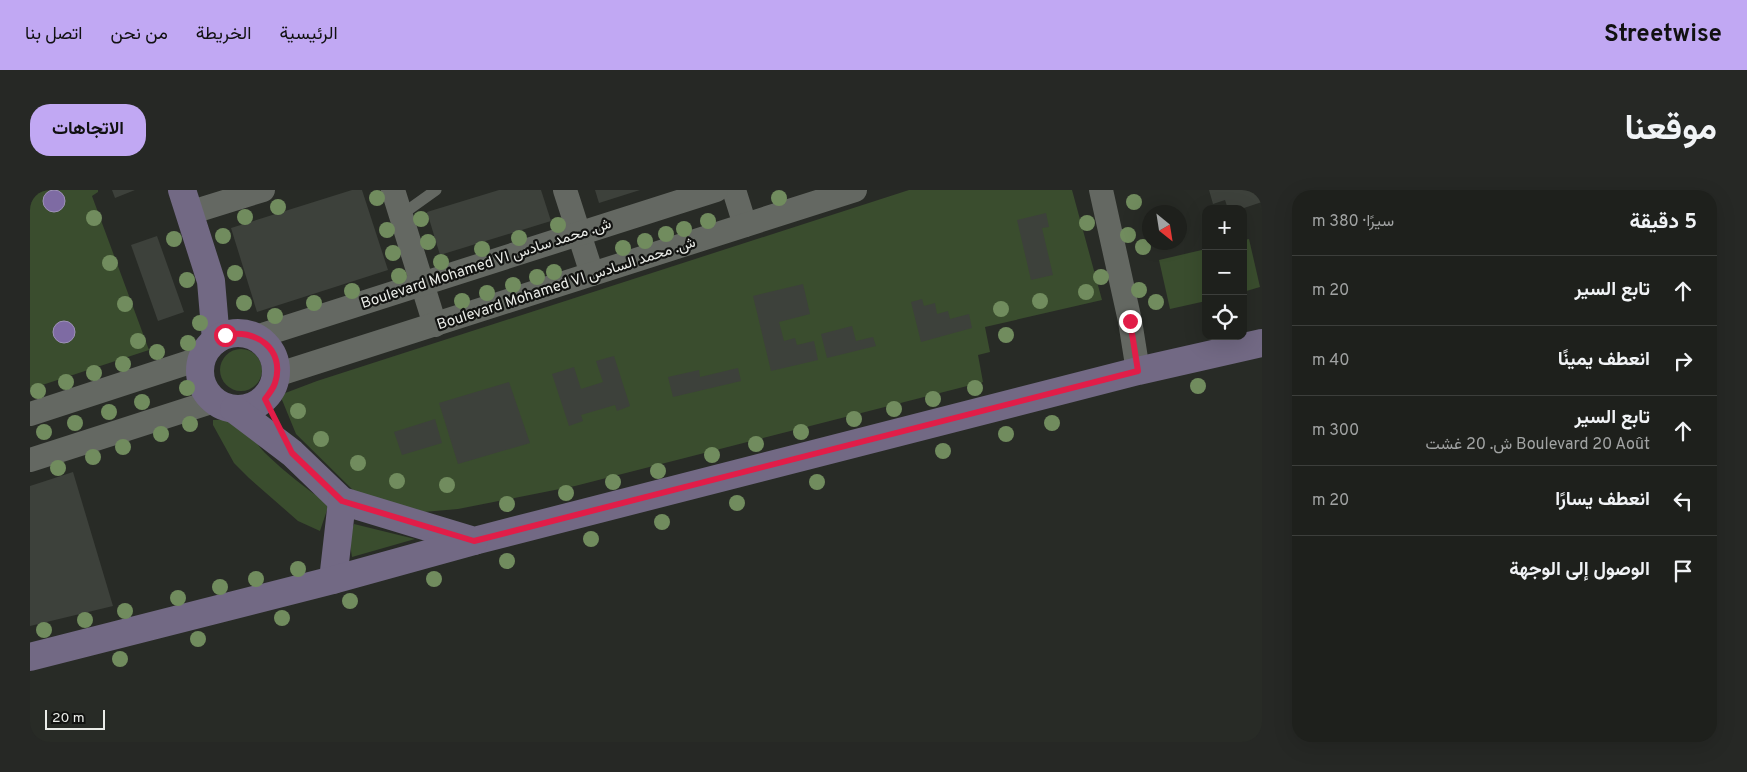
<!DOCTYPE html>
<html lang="ar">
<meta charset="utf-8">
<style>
body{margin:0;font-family:Overpass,Vazirmatn,sans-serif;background:#262825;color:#f1f3f6;direction:rtl}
.controls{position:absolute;right:15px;top:15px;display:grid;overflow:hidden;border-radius:10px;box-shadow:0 5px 20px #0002}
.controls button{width:45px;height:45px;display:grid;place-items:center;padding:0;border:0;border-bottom:1px solid #3c3e3b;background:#1e201c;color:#f1f3f6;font:25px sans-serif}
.compass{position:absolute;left:1112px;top:15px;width:45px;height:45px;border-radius:50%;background:#1e201c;box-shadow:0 5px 20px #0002;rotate:150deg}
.scale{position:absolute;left:15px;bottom:12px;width:60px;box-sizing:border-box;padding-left:5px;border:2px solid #eaece8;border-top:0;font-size:14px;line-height:18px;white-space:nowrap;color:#eaece8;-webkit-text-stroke:4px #121311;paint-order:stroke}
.stop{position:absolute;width:15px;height:15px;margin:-11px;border:4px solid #e11d48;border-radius:50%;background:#fff}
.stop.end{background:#e11d48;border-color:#fff;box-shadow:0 1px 5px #0008}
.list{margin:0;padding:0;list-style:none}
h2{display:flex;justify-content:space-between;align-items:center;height:65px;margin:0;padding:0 20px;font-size:21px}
h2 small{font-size:16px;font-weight:400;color:#a1a3a3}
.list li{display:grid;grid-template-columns:32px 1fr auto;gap:15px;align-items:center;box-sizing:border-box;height:70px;padding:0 20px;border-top:1px solid #3c3e3b}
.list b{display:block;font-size:19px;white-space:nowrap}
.list p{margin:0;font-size:16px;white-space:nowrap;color:#a1a3a3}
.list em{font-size:16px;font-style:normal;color:#a1a3a3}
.icon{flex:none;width:28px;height:28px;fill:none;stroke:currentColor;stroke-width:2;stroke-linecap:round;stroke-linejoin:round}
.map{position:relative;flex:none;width:1232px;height:552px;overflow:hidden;direction:ltr;border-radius:20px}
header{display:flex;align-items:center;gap:30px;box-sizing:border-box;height:70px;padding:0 25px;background:#c1a8f3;color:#111}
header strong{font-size:24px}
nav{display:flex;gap:28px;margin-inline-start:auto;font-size:18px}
.intro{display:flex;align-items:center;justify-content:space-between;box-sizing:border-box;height:120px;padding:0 30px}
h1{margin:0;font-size:35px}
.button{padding:12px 22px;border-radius:20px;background:#c1a8f3;color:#111;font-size:18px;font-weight:700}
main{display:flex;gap:30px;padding:0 30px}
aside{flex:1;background:#1e201c;border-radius:20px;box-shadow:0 5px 20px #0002}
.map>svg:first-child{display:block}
.green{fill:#3a4d2e}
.water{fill:#7e6ba3;stroke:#9e92b8}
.building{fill:#3d413b}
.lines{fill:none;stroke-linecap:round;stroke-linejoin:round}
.lane{stroke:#646862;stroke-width:11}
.street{stroke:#646862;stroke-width:24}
.secondary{stroke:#726984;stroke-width:28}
.tree{fill:#718c5e}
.route{stroke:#e11d48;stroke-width:6}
.labels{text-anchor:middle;stroke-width:4.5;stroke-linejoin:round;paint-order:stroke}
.street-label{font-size:15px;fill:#eaece8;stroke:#121311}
</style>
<header>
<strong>Streetwise</strong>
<nav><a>الرئيسية</a><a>الخريطة</a><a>من نحن</a><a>اتصل بنا</a></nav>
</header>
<div class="intro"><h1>موقعنا</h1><a class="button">الاتجاهات</a></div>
<main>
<aside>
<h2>5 دقيقة<small>سيرًا · 380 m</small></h2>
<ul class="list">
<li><svg class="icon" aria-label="ahead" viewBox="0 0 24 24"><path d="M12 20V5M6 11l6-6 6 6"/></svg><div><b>تابع السير</b></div><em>20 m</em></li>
<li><svg class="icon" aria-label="right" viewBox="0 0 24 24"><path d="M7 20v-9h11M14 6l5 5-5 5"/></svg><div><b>انعطف يمينًا</b></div><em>40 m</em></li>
<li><svg class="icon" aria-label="ahead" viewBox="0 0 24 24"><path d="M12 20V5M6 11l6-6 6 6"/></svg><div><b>تابع السير</b><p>Boulevard 20 Août ش. 20 غشت</p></div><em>300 m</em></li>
<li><svg class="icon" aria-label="left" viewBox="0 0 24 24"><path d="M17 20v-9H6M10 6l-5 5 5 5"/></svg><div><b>انعطف يسارًا</b></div><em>20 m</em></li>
<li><svg class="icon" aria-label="arrive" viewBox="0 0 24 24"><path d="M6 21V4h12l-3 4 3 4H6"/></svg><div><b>الوصول إلى الوجهة</b></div></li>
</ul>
</aside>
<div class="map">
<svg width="1232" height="552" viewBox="0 0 1232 552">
<rect width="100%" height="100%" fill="#282b26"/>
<!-- green -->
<g class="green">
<path d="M 0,0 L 68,0 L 68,2 L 62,6 L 119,160 L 0,199 Z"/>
<path d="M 879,0 L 1042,0 L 1072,110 L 955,137 L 960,162 L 948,165 L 953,192 L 545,296 L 428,319 L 382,323 L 327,304 L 266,244 L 250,205 L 287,191 Z"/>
<path d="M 1219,49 L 1230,97 L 1213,102 L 1213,50 Z"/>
<path d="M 1176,59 L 1176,111 L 1140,119 L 1129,70 Z"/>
<circle cx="211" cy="180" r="21"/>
<path d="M 183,230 C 192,230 202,229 210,234 C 219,240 227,255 235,263 C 255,282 276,299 299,314 L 290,341 L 268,331 L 219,288 L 204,273 L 183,235 Z"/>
<path d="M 324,334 L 385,349 L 322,367 L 319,348 Z"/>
</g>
<!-- water -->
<g class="water">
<circle cx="24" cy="11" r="11"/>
<circle cx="34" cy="142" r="11"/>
</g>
<!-- building -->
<g class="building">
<path d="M 82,0 L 105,0 L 85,8 Z"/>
<path d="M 322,0 L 332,0 L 358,80 L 227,122 L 201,38 Z"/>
<path d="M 469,0 L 511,0 L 521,31 L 410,65 L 397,22 Z"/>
<path d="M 565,0 L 610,0 L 569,13 Z"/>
<path d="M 1179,0 L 1232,0 L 1232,12 L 1211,19 L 1198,19 L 1195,10 L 1183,14 Z"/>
<path d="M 1016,23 L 1019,37 L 1012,38 L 1023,85 L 1001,90 L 987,30 Z"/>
<path d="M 127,46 L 154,122 L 128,131 L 101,55 Z"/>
<path d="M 773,94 L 780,124 L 749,132 L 754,151 L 765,148 L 767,155 L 784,151 L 788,170 L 741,181 L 723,106 Z"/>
<path d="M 892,109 L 894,116 L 905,113 L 907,124 L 918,121 L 920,129 L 939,124 L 942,138 L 891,152 L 881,112 Z"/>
<path d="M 822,136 L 826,151 L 843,147 L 846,156 L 797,168 L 791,144 Z"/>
<path d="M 584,166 L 600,216 L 587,221 L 585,215 L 551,225 L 553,231 L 539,236 L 522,184 L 544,177 L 551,199 L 573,192 L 566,171 Z"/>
<path d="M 708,178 L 711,191 L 643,207 L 638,187 L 669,180 L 670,187 Z"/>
<path d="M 479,192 L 500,253 L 428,274 L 409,213 Z"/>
<path d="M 405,229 L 412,253 L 372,265 L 364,242 Z"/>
<path d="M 43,282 L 83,416 L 0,436 L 0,296 Z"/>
</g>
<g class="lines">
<!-- lane -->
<path class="lane" d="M 371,25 L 406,0"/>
<!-- street -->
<g class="street">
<path d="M 363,0 L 405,135"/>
<path d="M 535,0 L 562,84"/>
<path d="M 704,0 L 715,35"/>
<path d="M 1071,0 L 1100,131 L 1108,181"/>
<path d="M 159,23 L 233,0"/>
<path d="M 226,147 L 686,0"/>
<path d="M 246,185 L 825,0"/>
<path d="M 0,224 L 172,168"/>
<path d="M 0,270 L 184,211"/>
</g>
<!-- secondary -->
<g class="secondary">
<path d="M 152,0 L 181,91 L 186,150"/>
<circle cx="208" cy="181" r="38"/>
<path d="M 204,219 L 262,263 L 312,311 L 444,351 L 1108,181 L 1232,153"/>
<path d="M 303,390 L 312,311"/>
<path d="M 0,467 L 303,390 L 444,351"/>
</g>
</g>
<!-- trees -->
<g class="tree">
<circle cx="347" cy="8" r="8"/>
<circle cx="749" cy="8" r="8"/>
<circle cx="1104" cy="12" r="8"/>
<circle cx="248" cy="17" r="8"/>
<circle cx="215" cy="27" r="8"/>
<circle cx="64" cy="28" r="8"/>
<circle cx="391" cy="29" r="8"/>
<circle cx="678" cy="31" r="8"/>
<circle cx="1057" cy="33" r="8"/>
<circle cx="528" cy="35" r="8"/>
<circle cx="654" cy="39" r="8"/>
<circle cx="357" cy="40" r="8"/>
<circle cx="636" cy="44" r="8"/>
<circle cx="1098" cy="45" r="8"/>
<circle cx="193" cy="46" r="8"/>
<circle cx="489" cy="48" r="8"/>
<circle cx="144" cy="49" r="8"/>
<circle cx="615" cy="51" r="8"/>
<circle cx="398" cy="52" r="8"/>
<circle cx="1113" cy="57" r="8"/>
<circle cx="593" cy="58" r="8"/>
<circle cx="452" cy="59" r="8"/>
<circle cx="363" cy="63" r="8"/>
<circle cx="411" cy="72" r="8"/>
<circle cx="80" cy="73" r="8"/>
<circle cx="524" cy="82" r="8"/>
<circle cx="205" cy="83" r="8"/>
<circle cx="369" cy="86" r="8"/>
<circle cx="507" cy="87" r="8"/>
<circle cx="1071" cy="87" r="8"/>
<circle cx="157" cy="90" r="8"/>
<circle cx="483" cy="95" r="8"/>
<circle cx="1109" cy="100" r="8"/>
<circle cx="322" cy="101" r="8"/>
<circle cx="1056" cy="102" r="8"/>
<circle cx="457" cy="103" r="8"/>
<circle cx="432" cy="111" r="8"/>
<circle cx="1010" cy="111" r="8"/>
<circle cx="1126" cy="112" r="8"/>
<circle cx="214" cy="113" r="8"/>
<circle cx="284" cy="113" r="8"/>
<circle cx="95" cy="114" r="8"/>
<circle cx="971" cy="119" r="8"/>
<circle cx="245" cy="126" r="8"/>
<circle cx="170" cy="133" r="8"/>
<circle cx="976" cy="145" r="8"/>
<circle cx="108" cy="151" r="8"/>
<circle cx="158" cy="153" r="8"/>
<circle cx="127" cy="162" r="8"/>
<circle cx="93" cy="174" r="8"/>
<circle cx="64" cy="183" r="8"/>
<circle cx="36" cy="192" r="8"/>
<circle cx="1168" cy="196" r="8"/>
<circle cx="157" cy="198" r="8"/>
<circle cx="945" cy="198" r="8"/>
<circle cx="8" cy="201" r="8"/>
<circle cx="903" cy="209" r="8"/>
<circle cx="112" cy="212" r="8"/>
<circle cx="864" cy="219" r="8"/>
<circle cx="268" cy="221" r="8"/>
<circle cx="79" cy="222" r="8"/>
<circle cx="824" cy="229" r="8"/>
<circle cx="45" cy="233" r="8"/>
<circle cx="1022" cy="233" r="8"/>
<circle cx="160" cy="234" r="8"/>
<circle cx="14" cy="242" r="8"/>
<circle cx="771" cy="242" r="8"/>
<circle cx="131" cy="244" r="8"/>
<circle cx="976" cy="244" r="8"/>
<circle cx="291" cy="249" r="8"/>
<circle cx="726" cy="254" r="8"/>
<circle cx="93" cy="257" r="8"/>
<circle cx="913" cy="261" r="8"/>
<circle cx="682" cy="265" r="8"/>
<circle cx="63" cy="267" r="8"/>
<circle cx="328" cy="273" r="8"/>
<circle cx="28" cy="278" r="8"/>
<circle cx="628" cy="281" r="8"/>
<circle cx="367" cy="291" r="8"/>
<circle cx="583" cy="292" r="8"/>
<circle cx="787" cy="292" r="8"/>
<circle cx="417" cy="295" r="8"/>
<circle cx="536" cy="303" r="8"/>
<circle cx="707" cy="313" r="8"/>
<circle cx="477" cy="314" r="8"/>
<circle cx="632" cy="332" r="8"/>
<circle cx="561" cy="349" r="8"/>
<circle cx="477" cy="371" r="8"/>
<circle cx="268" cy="379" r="8"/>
<circle cx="226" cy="389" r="8"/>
<circle cx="404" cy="389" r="8"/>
<circle cx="190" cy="397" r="8"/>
<circle cx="148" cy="408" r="8"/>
<circle cx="320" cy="411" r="8"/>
<circle cx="95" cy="421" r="8"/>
<circle cx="252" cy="428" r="8"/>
<circle cx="55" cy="430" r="8"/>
<circle cx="14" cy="440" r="8"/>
<circle cx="168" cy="449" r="8"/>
<circle cx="90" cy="469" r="8"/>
</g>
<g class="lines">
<!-- route -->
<path class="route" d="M 195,145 C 225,138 256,159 245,193 C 243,199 239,204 235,209 L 262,263 L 312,311 L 444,351 L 1108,181 L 1100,131"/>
</g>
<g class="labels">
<!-- street labels -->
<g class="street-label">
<text transform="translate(456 73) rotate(-18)" y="5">Boulevard Mohamed VI ش. محمد سادس</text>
<text transform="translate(536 93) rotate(-18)" y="5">Boulevard Mohamed VI ش. محمد السادس</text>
</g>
</g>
</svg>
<div class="controls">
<button>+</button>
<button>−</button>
<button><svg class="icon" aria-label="locate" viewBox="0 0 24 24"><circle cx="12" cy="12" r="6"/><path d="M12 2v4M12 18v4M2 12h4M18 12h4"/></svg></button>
</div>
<svg class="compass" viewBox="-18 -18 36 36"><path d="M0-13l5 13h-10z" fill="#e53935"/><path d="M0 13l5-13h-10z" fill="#a1a3a3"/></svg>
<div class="scale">20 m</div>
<div class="stop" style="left:195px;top:145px"></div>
<div class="stop end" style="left:1100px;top:131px"></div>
</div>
</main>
